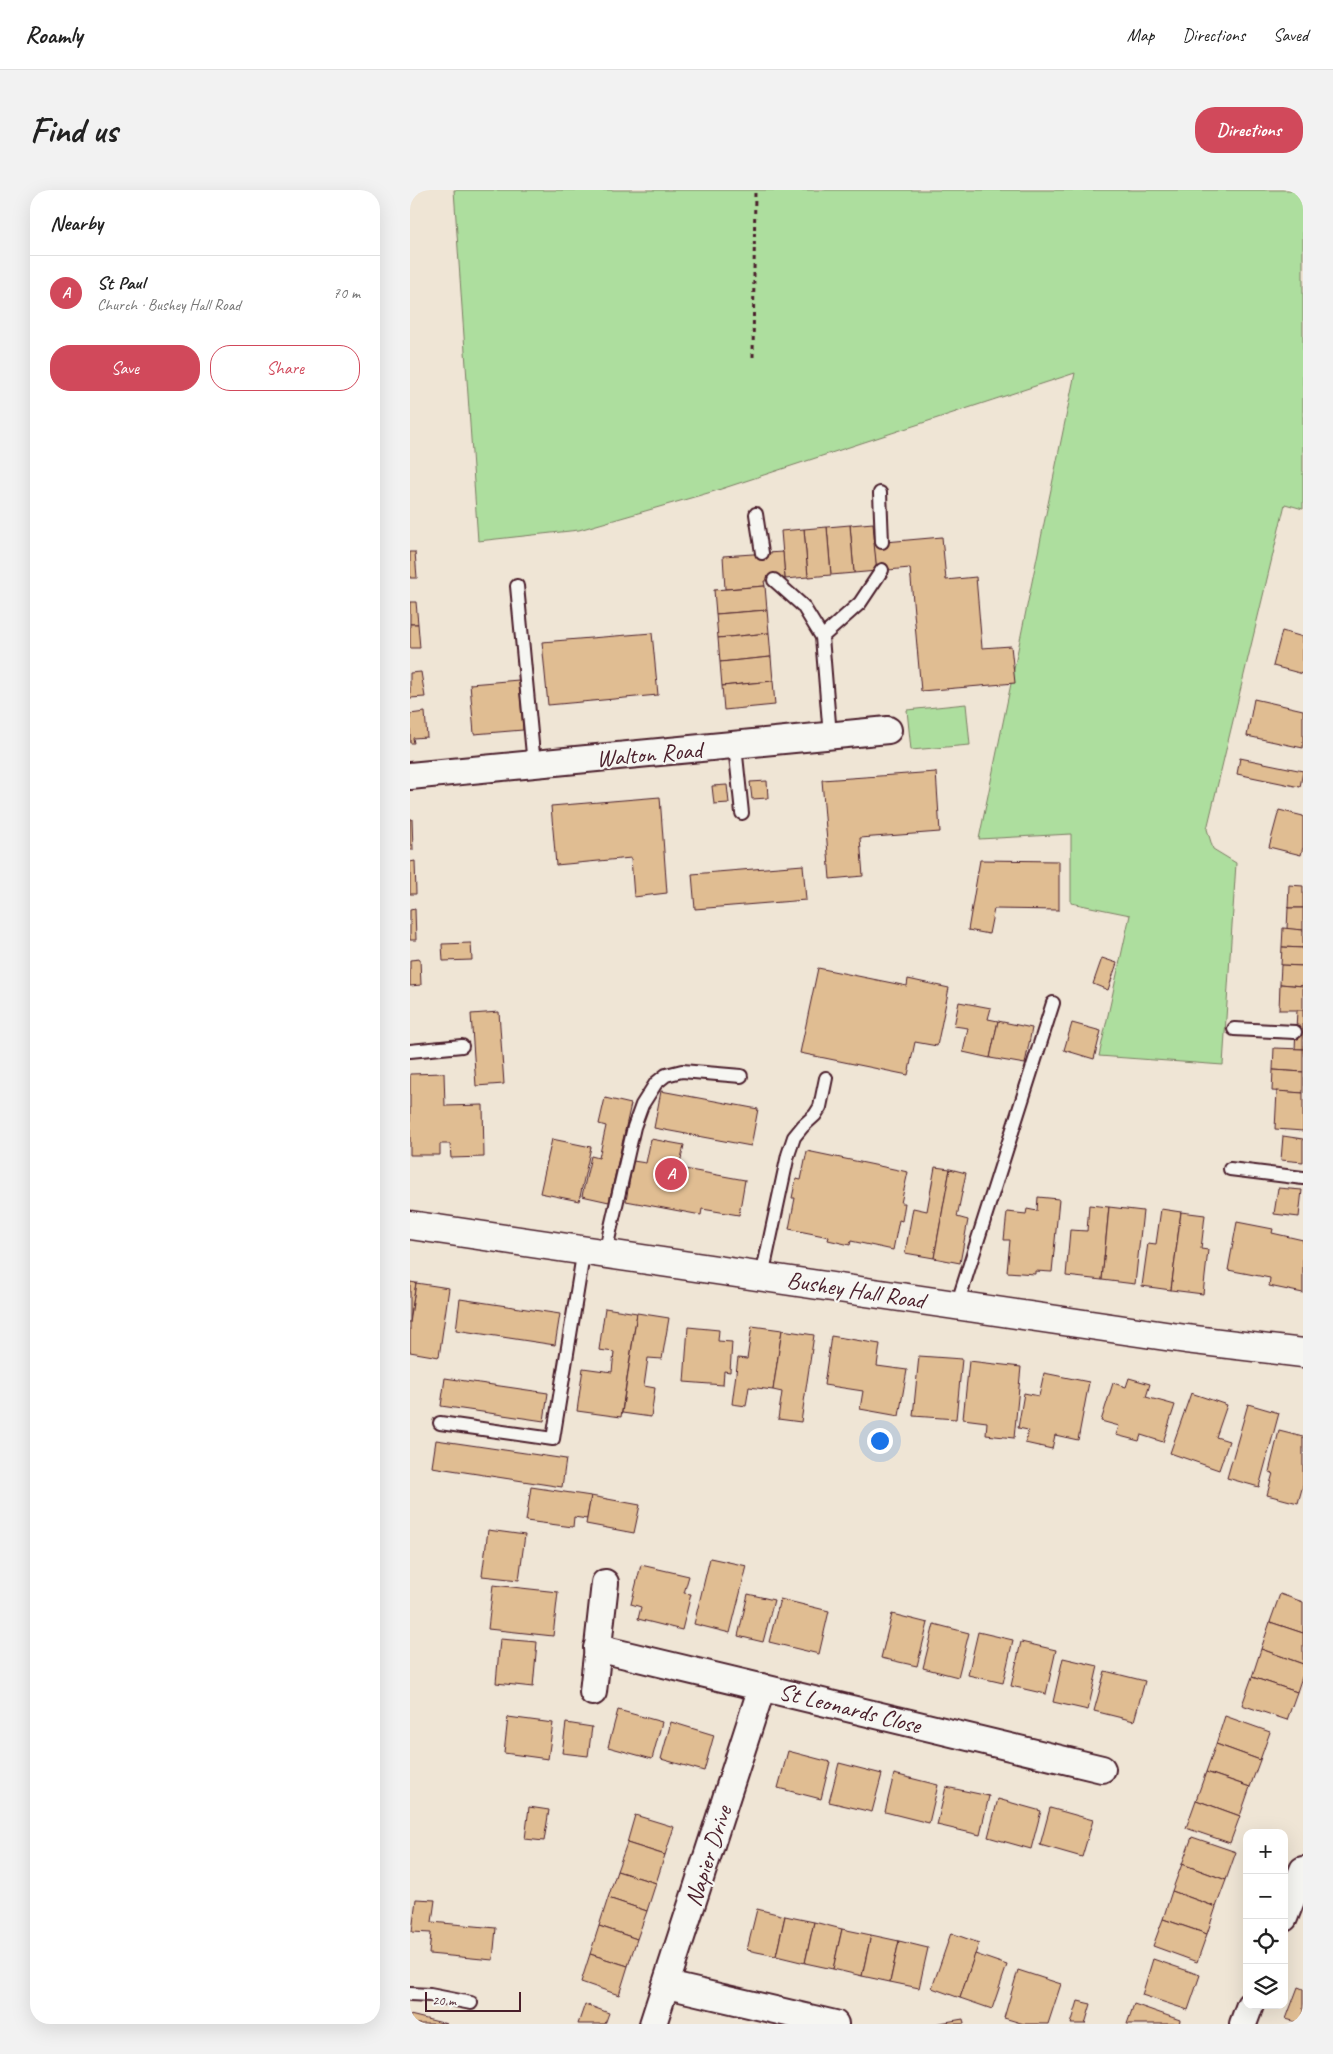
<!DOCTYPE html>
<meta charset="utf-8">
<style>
body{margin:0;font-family:Caveat,sans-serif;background:#f2f2f2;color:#222}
.controls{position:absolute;right:15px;bottom:15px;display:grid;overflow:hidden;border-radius:10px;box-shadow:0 5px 20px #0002}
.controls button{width:45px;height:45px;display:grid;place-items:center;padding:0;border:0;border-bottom:1px solid #e0e0e0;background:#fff;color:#222;font:25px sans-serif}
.scale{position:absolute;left:15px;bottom:12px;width:96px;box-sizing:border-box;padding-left:5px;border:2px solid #4a1f2b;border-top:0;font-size:14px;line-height:18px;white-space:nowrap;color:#4a1f2b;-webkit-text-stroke:4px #f6f6f2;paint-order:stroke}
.you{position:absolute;left:469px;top:1250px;width:18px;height:18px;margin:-12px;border:4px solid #fff;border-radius:50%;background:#1a73e8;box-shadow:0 0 0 8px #1a73e833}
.badge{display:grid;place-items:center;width:32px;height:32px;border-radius:50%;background:#d1495b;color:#fff;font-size:16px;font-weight:700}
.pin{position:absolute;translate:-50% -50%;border:2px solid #fff;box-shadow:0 1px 5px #0006}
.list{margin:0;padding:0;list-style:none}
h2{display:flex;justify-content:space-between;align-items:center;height:65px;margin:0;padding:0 20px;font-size:21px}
h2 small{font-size:16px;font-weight:400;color:#767676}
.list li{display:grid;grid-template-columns:32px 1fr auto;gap:15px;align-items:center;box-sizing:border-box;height:75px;padding:0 20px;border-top:1px solid #e0e0e0}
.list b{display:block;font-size:19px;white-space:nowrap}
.list p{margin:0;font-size:16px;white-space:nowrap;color:#767676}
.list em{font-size:16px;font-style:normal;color:#767676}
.actions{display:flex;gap:10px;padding:15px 20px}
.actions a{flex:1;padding:11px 0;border:1px solid #d1495b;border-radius:20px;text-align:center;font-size:18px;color:#d1495b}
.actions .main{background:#d1495b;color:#fff}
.icon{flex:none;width:28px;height:28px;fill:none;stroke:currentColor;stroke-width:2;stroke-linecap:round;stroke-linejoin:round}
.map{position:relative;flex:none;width:893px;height:1834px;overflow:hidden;border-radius:20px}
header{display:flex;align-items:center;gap:30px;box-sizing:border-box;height:70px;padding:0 25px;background:#fff;border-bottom:1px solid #e0e0e0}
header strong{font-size:24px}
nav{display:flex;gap:28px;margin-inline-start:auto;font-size:18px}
.intro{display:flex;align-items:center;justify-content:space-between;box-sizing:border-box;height:120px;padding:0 30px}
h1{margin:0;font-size:35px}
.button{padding:12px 22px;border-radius:20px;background:#d1495b;color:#fff;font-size:18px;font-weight:700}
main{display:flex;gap:30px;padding:0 30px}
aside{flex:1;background:#fff;border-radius:20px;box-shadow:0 5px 20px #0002}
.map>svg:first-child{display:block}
.green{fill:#adde9e;stroke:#7c7e64}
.building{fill:#e0bd92;stroke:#4a1f2b}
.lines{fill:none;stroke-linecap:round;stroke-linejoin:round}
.lane-casing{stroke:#4a1f2b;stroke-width:16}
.street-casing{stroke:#4a1f2b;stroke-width:30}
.secondary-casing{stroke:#4a1f2b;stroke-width:31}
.path{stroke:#4a1f2b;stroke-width:3;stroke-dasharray:4 4;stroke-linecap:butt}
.lane{stroke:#f6f6f2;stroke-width:12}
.street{stroke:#f6f6f2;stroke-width:26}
.secondary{stroke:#f6f6f2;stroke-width:28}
.labels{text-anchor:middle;stroke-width:4.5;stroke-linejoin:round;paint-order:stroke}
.street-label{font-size:24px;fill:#4a1f2b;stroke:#f6f6f2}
</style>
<header>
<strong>Roamly</strong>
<nav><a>Map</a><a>Directions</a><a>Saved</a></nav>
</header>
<div class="intro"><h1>Find us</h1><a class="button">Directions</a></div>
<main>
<aside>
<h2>Nearby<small></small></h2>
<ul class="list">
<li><span class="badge">A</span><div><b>St Paul</b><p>Church · Bushey Hall Road</p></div><em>70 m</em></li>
</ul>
<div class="actions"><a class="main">Save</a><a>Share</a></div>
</aside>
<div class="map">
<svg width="893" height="1834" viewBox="0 0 893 1834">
<rect width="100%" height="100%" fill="#efe5d5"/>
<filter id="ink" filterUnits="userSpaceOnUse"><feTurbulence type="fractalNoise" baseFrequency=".02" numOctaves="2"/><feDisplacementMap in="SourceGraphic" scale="10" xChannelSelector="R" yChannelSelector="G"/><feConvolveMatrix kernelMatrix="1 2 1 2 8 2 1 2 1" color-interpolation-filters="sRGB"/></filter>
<g filter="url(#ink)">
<!-- green -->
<g class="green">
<path d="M 44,0 L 893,0 L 893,319 L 875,314 L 797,639 L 803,659 L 826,673 L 813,875 L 689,866 L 720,725 L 661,713 L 661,644 L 569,649 L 665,183 L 305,301 L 169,340 L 68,351 Z"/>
<path d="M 556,514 L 560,555 L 501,560 L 497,520 Z"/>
</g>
<!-- building -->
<g class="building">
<path d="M 463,333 L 467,381 L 444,383 L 440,335 Z"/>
<path d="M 440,335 L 444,383 L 421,385 L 417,337 Z"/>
<path d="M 417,337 L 421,385 L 398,387 L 394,339 Z"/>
<path d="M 394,339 L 398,387 L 375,389 L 371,341 Z"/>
<path d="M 532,347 L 536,390 L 566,387 L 572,458 L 601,456 L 605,493 L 511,501 L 500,378 L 467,381 L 464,353 Z"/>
<path d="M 0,362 L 5,362 L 7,388 L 0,388 Z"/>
<path d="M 373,362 L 375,389 L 354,391 L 355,396 L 315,399 L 313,366 Z"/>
<path d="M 355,396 L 357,420 L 306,424 L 304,400 Z"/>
<path d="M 0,412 L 6,412 L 8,434 L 0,434 Z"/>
<path d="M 357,420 L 359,443 L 308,448 L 306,424 Z"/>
<path d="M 0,434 L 8,434 L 10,458 L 0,458 Z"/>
<path d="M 872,441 L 893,447 L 893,484 L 863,476 Z"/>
<path d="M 242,443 L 248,505 L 138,515 L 132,452 Z"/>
<path d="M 359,443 L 361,467 L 310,472 L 308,448 Z"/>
<path d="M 361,467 L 363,491 L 312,496 L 310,472 Z"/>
<path d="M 11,482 L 15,507 L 0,508 L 0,483 Z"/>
<path d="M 109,490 L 113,540 L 64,544 L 60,494 Z"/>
<path d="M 363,491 L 365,515 L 314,520 L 312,496 Z"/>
<path d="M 844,509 L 893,520 L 893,558 L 837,546 Z"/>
<path d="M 15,522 L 17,547 L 3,548 L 4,553 L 0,553 L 0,524 Z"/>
<path d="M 830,568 L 893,581 L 890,597 L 827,584 Z"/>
<path d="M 526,582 L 530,642 L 450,648 L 453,686 L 420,689 L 412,590 Z"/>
<path d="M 357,591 L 358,608 L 342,609 L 340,592 Z"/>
<path d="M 317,595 L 319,613 L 304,614 L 302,596 Z"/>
<path d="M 250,607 L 257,703 L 224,707 L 221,668 L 146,675 L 141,616 Z"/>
<path d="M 869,620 L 893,626 L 893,657 L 891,665 L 859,657 Z"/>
<path d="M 0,629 L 2,629 L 3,660 L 0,660 Z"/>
<path d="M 570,670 L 649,671 L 649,720 L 584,719 L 579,744 L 558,740 Z"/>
<path d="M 5,671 L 6,704 L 0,704 L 0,672 Z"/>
<path d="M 393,675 L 396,710 L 285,719 L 282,684 Z"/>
<path d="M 879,695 L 893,696 L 893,718 L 878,718 Z"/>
<path d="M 878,718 L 893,718 L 893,740 L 877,739 Z"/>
<path d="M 5,719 L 6,750 L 0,750 L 0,720 Z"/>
<path d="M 873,738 L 893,740 L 893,758 L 872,757 Z"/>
<path d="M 61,753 L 62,770 L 33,771 L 32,754 Z"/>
<path d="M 872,757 L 893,758 L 893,776 L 871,775 Z"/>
<path d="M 692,768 L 707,773 L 698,800 L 683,794 Z"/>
<path d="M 10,769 L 11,795 L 0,796 L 0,770 Z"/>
<path d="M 871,775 L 893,776 L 893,796 L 870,794 Z"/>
<path d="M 408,778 L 497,796 L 498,789 L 539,798 L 527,856 L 505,852 L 498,885 L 390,863 Z"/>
<path d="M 870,794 L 893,796 L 893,820 L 869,820 Z"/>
<path d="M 549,812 L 581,818 L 578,829 L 588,831 L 580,868 L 553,862 L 558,838 L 544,836 Z"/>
<path d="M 887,820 L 893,820 L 893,859 L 885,859 Z"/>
<path d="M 89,822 L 94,894 L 66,896 L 61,824 Z"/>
<path d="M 588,831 L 622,838 L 615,874 L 580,868 Z"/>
<path d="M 662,833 L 691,841 L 684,869 L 654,860 Z"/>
<path d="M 864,858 L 893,859 L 893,882 L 863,880 Z"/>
<path d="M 863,880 L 893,882 L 893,903 L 862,901 Z"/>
<path d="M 34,883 L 35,916 L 73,915 L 74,967 L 41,968 L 40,954 L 30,954 L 30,965 L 0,965 L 0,884 Z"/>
<path d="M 251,901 L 348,919 L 341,956 L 244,938 Z"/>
<path d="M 867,901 L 893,903 L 893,941 L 865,939 Z"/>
<path d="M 195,908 L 221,914 L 199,1012 L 172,1006 L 181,966 L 189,968 L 196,936 L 189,934 Z"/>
<path d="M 873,946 L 893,949 L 893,972 L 871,970 Z"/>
<path d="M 142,949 L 181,957 L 169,1011 L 130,1003 Z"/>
<path d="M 241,949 L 274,955 L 269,978 L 335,990 L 329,1025 L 292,1019 L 291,1025 L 216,1011 L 223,971 L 236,973 Z"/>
<path d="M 397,961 L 498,982 L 491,1013 L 495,1013 L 492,1031 L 489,1030 L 483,1060 L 441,1051 L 440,1055 L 418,1050 L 419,1047 L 379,1039 L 385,1008 L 382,1008 L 386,989 L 391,990 Z"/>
<path d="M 525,977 L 540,979 L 524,1068 L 495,1063 L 503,1018 L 517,1021 Z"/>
<path d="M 540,979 L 556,983 L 547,1027 L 558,1030 L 550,1073 L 524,1068 Z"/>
<path d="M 868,998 L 892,1000 L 889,1027 L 864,1024 Z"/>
<path d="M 628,1007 L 649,1009 L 642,1082 L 625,1081 L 625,1084 L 597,1082 L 600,1050 L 594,1050 L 597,1022 L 616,1024 L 617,1019 L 627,1021 Z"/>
<path d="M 679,1015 L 699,1017 L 692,1090 L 656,1086 L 660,1040 L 677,1041 Z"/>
<path d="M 699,1017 L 733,1021 L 725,1094 L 692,1090 Z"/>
<path d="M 751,1019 L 771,1022 L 761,1100 L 732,1096 L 738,1053 L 746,1054 Z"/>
<path d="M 771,1022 L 795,1025 L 791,1059 L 798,1060 L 793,1104 L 761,1100 Z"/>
<path d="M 827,1032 L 863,1039 L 862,1043 L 893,1050 L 893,1103 L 859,1096 L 860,1088 L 818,1080 Z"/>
<path d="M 0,1092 L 6,1093 L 0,1133 Z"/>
<path d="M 6,1093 L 39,1098 L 29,1167 L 0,1162 L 0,1133 Z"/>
<path d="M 50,1109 L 150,1124 L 145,1155 L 46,1140 Z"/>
<path d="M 195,1118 L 227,1123 L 211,1227 L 167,1221 L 173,1178 L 202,1182 L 204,1162 L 189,1160 Z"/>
<path d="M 227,1123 L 259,1128 L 252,1169 L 238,1168 L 234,1196 L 245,1198 L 241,1227 L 212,1223 Z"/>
<path d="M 342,1136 L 372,1140 L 363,1200 L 339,1197 L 336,1216 L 322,1214 L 328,1168 L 337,1169 Z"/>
<path d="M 278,1137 L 309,1140 L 308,1151 L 322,1152 L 320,1182 L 314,1181 L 313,1195 L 274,1192 Z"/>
<path d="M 372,1140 L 404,1145 L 391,1232 L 368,1229 L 372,1202 L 363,1200 Z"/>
<path d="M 421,1146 L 470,1154 L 467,1176 L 497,1180 L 489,1226 L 450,1219 L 453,1201 L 414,1195 Z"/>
<path d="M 509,1166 L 552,1169 L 546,1229 L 503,1226 Z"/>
<path d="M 559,1171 L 611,1177 L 604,1248 L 576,1245 L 577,1232 L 553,1229 Z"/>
<path d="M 634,1183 L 679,1192 L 668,1250 L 645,1245 L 642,1259 L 615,1253 L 618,1240 L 608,1238 L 614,1203 L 629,1206 Z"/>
<path d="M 35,1188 L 138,1203 L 134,1231 L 31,1216 Z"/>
<path d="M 719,1188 L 740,1194 L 736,1207 L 765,1215 L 753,1252 L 731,1245 L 729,1251 L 706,1245 L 709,1236 L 691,1231 L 703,1193 L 716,1197 Z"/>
<path d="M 781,1203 L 817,1215 L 806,1247 L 819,1251 L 809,1280 L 760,1263 Z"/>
<path d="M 838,1214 L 869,1223 L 849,1297 L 817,1288 Z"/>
<path d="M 869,1241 L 893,1247 L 893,1295 L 888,1313 L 857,1305 L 863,1283 L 859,1282 Z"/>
<path d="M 26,1250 L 156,1269 L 152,1297 L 22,1277 Z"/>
<path d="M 121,1297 L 181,1306 L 177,1329 L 164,1327 L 163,1337 L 116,1331 Z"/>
<path d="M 181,1306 L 230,1315 L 224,1343 L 176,1334 Z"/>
<path d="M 78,1340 L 115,1345 L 109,1390 L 72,1386 Z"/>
<path d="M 300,1368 L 337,1376 L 320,1443 L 284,1434 Z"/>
<path d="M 231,1375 L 279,1386 L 274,1403 L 281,1404 L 272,1440 L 228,1429 L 231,1417 L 221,1414 Z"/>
<path d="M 83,1395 L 148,1402 L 143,1446 L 78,1439 Z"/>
<path d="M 338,1404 L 364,1410 L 353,1452 L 328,1446 Z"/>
<path d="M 870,1404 L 893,1412 L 893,1443 L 860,1432 Z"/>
<path d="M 370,1409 L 419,1421 L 409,1464 L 359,1452 Z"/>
<path d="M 482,1424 L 518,1433 L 507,1476 L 471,1468 Z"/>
<path d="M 860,1432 L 893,1443 L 893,1474 L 851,1459 Z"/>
<path d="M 524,1434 L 559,1443 L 548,1487 L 513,1478 Z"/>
<path d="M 568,1442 L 603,1450 L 593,1493 L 558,1485 Z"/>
<path d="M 90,1449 L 127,1452 L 123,1497 L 86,1493 Z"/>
<path d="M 611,1452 L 646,1460 L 636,1504 L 601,1496 Z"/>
<path d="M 851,1459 L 893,1474 L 893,1484 L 887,1502 L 842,1487 Z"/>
<path d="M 653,1468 L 688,1476 L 678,1520 L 643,1512 Z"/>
<path d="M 695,1481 L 735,1491 L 724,1531 L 684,1521 Z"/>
<path d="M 842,1487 L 887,1502 L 877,1530 L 832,1515 Z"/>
<path d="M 208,1520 L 252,1532 L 242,1569 L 198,1557 Z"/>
<path d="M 815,1526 L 860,1542 L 850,1570 L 806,1554 Z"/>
<path d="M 98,1527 L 143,1533 L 138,1569 L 94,1563 Z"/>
<path d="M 261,1532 L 304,1545 L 294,1581 L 251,1569 Z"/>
<path d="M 156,1533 L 182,1537 L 178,1566 L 152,1563 Z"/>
<path d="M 806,1554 L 850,1570 L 840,1597 L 796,1582 Z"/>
<path d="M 378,1561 L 420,1572 L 411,1609 L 368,1598 Z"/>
<path d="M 429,1573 L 472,1584 L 462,1622 L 419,1612 Z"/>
<path d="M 796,1582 L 840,1597 L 830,1626 L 786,1610 Z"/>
<path d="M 484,1584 L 528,1595 L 519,1633 L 475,1622 Z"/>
<path d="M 536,1597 L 579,1606 L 570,1645 L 527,1635 Z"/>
<path d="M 588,1609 L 631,1621 L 621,1659 L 578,1647 Z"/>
<path d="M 786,1610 L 830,1626 L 820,1653 L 776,1638 Z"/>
<path d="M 119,1617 L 139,1620 L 134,1651 L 115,1649 Z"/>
<path d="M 640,1618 L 683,1630 L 672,1667 L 630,1655 Z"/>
<path d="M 225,1625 L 264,1637 L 255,1665 L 217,1653 Z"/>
<path d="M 782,1647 L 826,1662 L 816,1690 L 772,1674 Z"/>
<path d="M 217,1653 L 255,1665 L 246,1693 L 207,1681 Z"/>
<path d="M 772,1674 L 816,1690 L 806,1717 L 762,1701 Z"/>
<path d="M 207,1681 L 246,1693 L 237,1721 L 198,1708 Z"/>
<path d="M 762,1701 L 806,1717 L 797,1744 L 753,1729 Z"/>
<path d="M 198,1708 L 237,1721 L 227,1749 L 189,1736 Z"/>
<path d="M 6,1709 L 25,1710 L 22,1732 L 86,1738 L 83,1770 L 19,1764 L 21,1743 L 2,1742 Z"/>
<path d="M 347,1719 L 375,1726 L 366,1766 L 337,1760 Z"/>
<path d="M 375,1726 L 404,1732 L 395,1773 L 366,1766 Z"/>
<path d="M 753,1729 L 797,1744 L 787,1772 L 743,1756 Z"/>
<path d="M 404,1732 L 432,1739 L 423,1779 L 395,1773 Z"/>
<path d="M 189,1736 L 227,1749 L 218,1776 L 180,1764 Z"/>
<path d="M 432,1739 L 461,1745 L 452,1786 L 423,1779 Z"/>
<path d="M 541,1743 L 569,1753 L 550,1808 L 522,1798 Z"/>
<path d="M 461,1745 L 489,1751 L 480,1792 L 452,1786 Z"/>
<path d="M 489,1751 L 518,1758 L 509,1798 L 480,1792 Z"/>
<path d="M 180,1764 L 218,1776 L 209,1805 L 171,1792 Z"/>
<path d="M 565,1764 L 597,1775 L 582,1819 L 550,1808 Z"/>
<path d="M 743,1769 L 790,1785 L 778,1820 L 732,1805 Z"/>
<path d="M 608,1780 L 651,1794 L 638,1834 L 614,1834 L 594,1828 Z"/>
<path d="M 888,1797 L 893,1799 L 893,1834 L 876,1829 Z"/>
<path d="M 668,1811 L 681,1814 L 675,1834 L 661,1834 Z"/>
<path d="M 175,1814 L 199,1823 L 195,1834 L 168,1834 Z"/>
<path d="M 724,1814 L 770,1830 L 769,1834 L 717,1834 Z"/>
<path d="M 0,1825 L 37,1834 L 0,1834 Z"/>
<path d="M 553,1829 L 554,1834 L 524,1834 Z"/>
</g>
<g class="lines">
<!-- lane casing -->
<g class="lane-casing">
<g id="lane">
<path d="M 470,303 L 472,352"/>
<path d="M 346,324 L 352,363"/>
<path d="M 364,390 L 393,416 L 412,447 L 420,546"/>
<path d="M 107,396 L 124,575"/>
<path d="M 412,447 L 450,413 L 472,380"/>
<path d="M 325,556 L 332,623"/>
<path d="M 824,839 L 885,842"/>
<path d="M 0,861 L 52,856"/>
<path d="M 820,979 L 893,988"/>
<path d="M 195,1063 L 224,937 L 232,915 L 246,893 L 256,885 L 272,881 L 331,886"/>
<path d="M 352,1086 L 378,965 L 384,947 L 393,936 L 405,925 L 410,917 L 416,888"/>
<path d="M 547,1115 L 643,813"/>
<path d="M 30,1233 L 143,1249 L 174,1059"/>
<path d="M 0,1804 L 20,1805 L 61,1813"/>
</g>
</g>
<!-- street casing -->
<g class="street-casing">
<g id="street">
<path d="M 0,586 L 478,540"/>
<path d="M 187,1458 L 692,1579"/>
<path d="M 183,1502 L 195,1393"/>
<path d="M 874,1728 L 893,1680"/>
<path d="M 257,1795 L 425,1834"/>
<path d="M 243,1834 L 352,1497"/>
<path d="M 833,1834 L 840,1815"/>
</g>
</g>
<!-- secondary casing -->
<g class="secondary-casing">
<path id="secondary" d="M 0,1035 L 776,1149 L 893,1163"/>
</g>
<!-- path -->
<path class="path" d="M 343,167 L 345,0"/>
<!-- lane -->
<use href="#lane" class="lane"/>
<!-- street -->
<use href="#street" class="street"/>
<!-- secondary -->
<use href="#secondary" class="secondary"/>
</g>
</g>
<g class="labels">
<!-- street labels -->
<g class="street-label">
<text transform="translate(239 564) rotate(-5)" y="8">Walton Road</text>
<text transform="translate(446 1100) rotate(9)" y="8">Bushey Hall Road</text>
<text transform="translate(440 1518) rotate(14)" y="8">St Leonards Close</text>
<text transform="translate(298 1666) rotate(-72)" y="8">Napier Drive</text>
</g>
</g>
</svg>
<div class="controls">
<button>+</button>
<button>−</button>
<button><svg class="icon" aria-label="locate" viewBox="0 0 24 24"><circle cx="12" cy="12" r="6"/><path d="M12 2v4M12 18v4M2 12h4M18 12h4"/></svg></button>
<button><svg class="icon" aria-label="layers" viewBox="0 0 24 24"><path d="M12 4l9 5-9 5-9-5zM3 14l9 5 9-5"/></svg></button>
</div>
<div class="scale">20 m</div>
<div class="you"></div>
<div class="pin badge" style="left:261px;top:984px">A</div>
</div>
</main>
